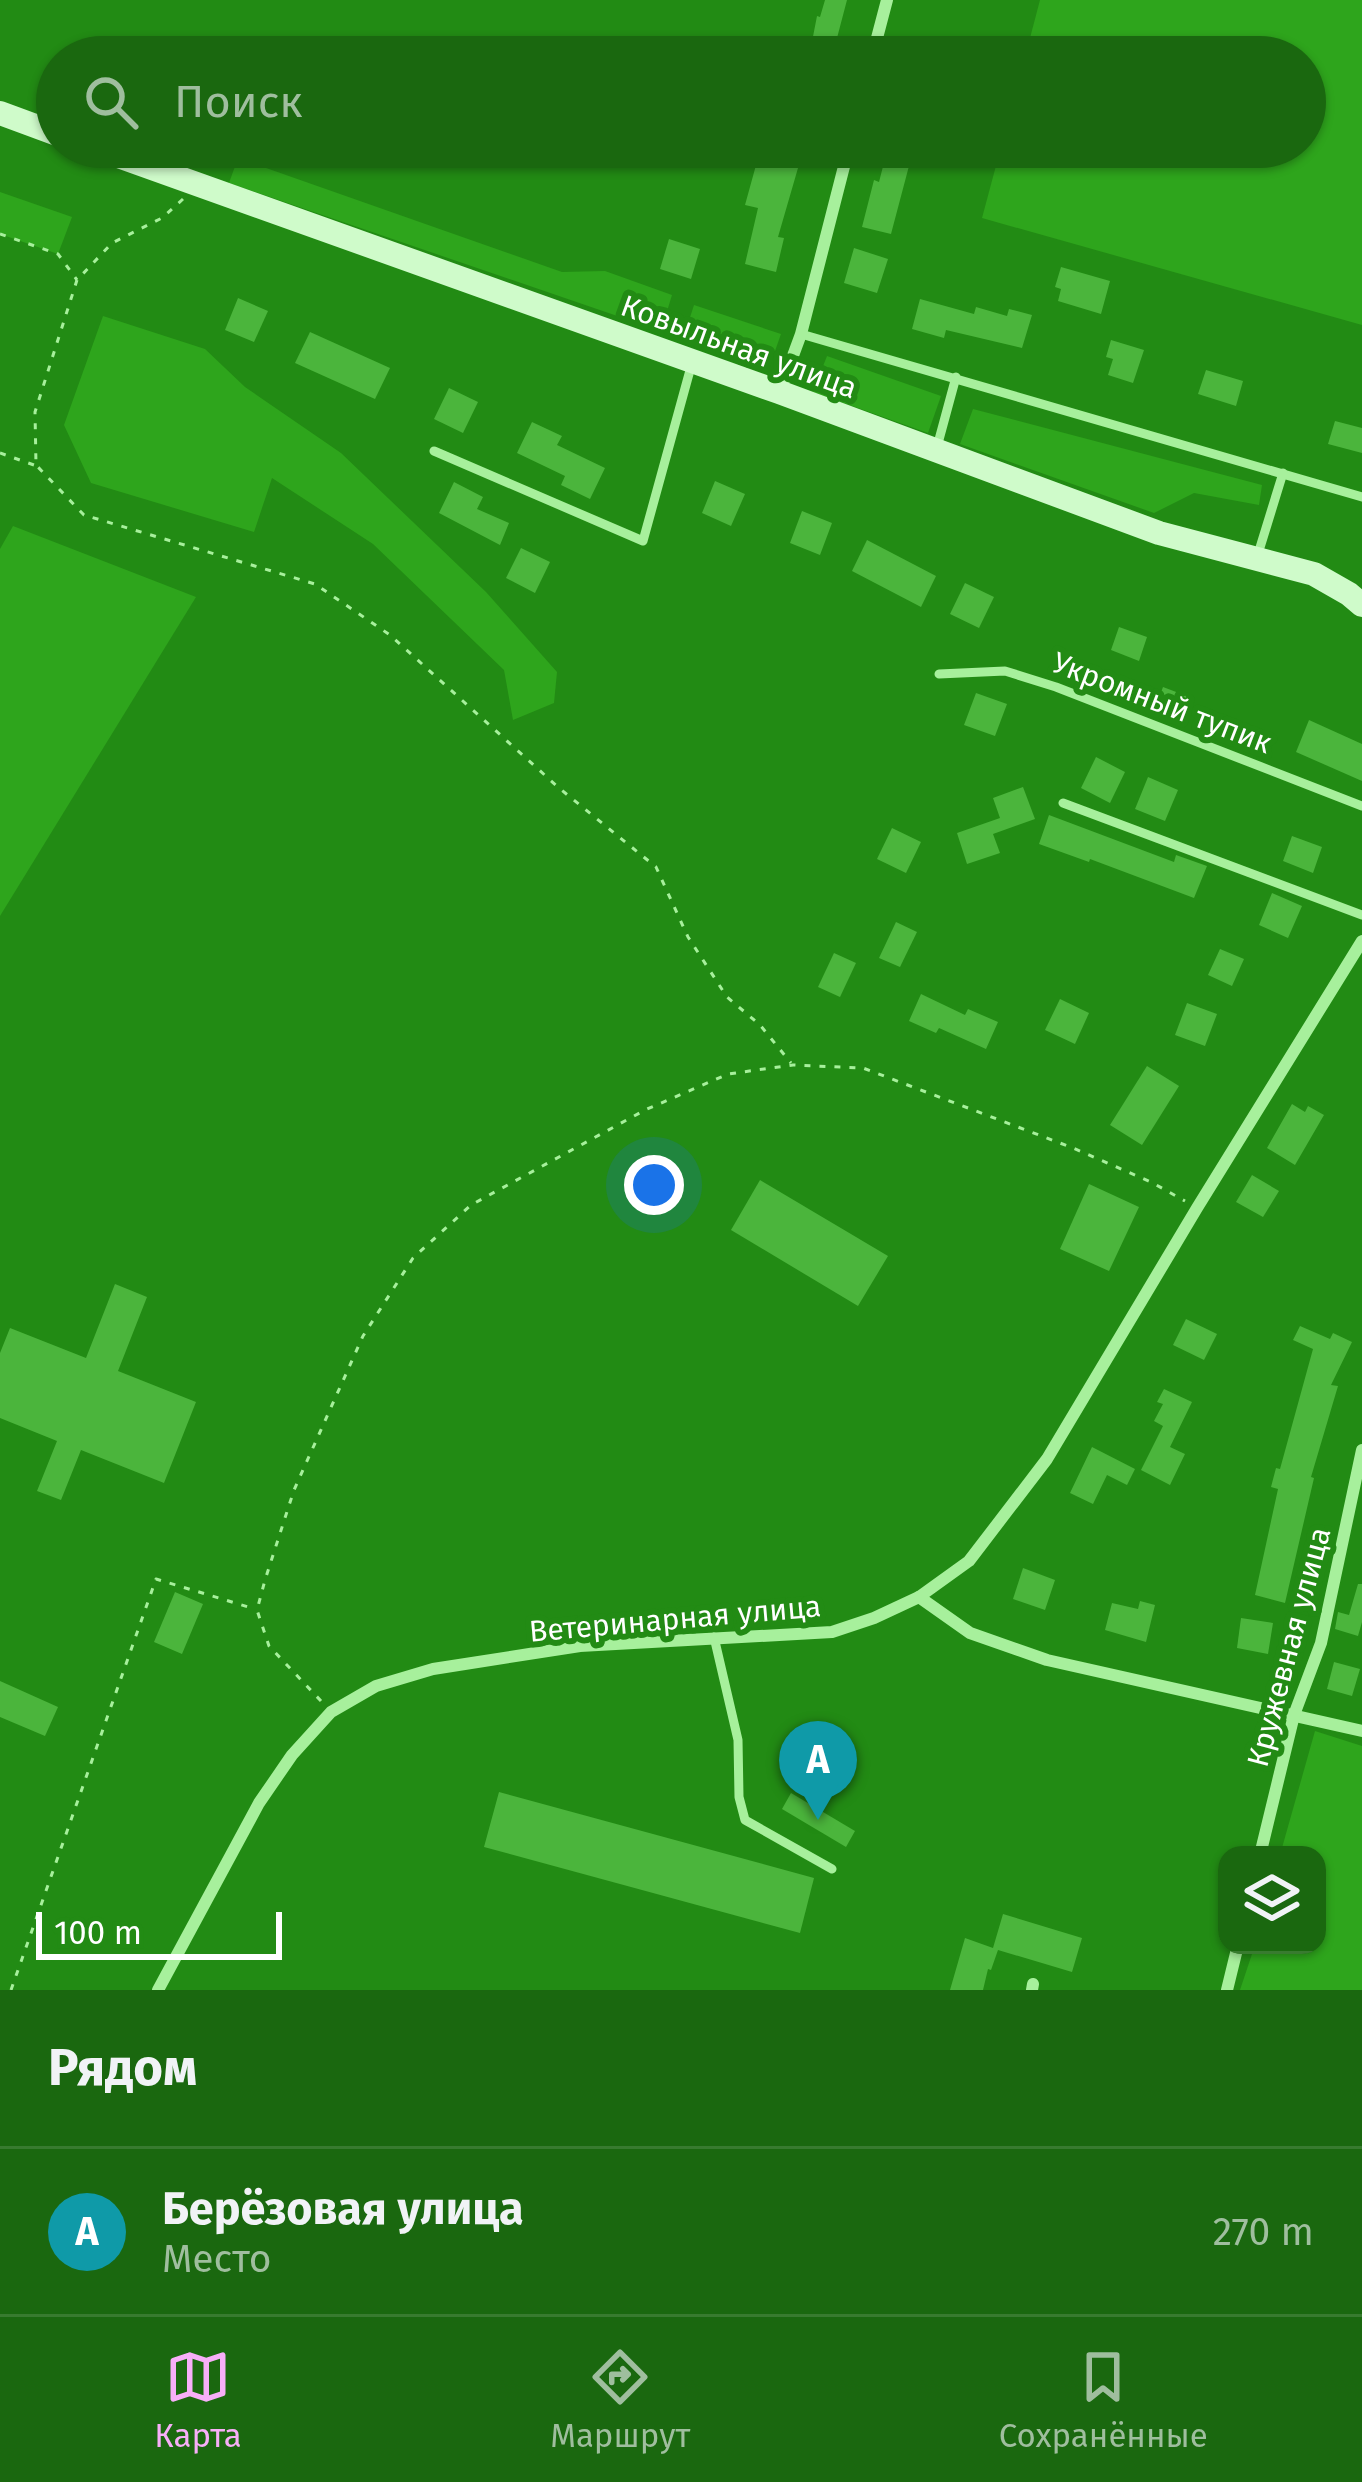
<!DOCTYPE html>
<html lang="ru">
<meta charset="utf-8">
<style>
body{margin:0;font-family:"Fira Sans",sans-serif;background:#236e18;color:#f1f3f6}
.controls{position:absolute;right:36px;bottom:36px;display:grid;overflow:hidden;border-radius:24px;box-shadow:0 3px 9px #0004}
.controls button{width:108px;height:108px;display:grid;place-items:center;padding:0;border:0;border-bottom:3px solid #387b2f;background:#1a680f;color:#f1f3f6;font:60px sans-serif}
.scale{position:absolute;left:36px;bottom:30px;width:246px;box-sizing:border-box;padding-left:12px;border:6px solid #fff;border-top:0;font-size:33px;line-height:42px;white-space:nowrap;color:#fff;-webkit-text-stroke:9px #228b14;paint-order:stroke}
.you{position:absolute;left:654px;top:1185px;width:42px;height:42px;margin:-30px;border:9px solid #fff;border-radius:50%;background:#1a73e8;box-shadow:0 0 0 18px #1a73e833}
.badge{display:grid;place-items:center;width:78px;height:78px;border-radius:50%;background:#f7aff8;color:#fff;font-size:39px;font-weight:700}
.pin{position:absolute;translate:-50% -99px;filter:drop-shadow(0 3px 6px #0008)}
.pin::after{content:'';position:absolute;top:63px;width:42px;height:36px;background:inherit;clip-path:polygon(0 0,100% 0,50% 100%)}
.list{margin:0;padding:0;list-style:none}
h2{display:flex;justify-content:space-between;align-items:center;height:156px;margin:0;padding:0 48px;font-size:51px}
h2 small{font-size:39px;font-weight:400;color:#9fbe9e}
.list li{display:grid;grid-template-columns:78px 1fr auto;gap:36px;align-items:center;box-sizing:border-box;height:168px;padding:0 48px;border-top:3px solid #387b2f}
.list b{display:block;font-size:45px;white-space:nowrap}
.list p{margin:0;font-size:39px;white-space:nowrap;color:#9fbe9e}
.list em{font-size:39px;font-style:normal;color:#9fbe9e}
.icon{flex:none;width:66px;height:66px;fill:none;stroke:currentColor;stroke-width:2;stroke-linecap:round;stroke-linejoin:round}
.map{position:relative;flex:none;width:1362px;height:1990px;overflow:hidden}
.search{position:absolute;background:#1a680f;box-shadow:0 3px 9px #0004;left:36px;right:36px;top:36px;height:132px;display:flex;align-items:center;gap:30px;box-sizing:border-box;padding:0 42px;border-radius:66px;color:#9fbe9e;font-size:45px}
.sheet{height:324px;background:#1a680f}
nav{display:flex;justify-content:space-around;align-items:center;box-sizing:border-box;height:168px;border-top:3px solid #387b2f;background:#1a680f;font-size:33px;color:#9fbe9e}
nav a{display:grid;justify-items:center;gap:6px}
nav .on{color:#f7aff8}
.map>svg:first-child{display:block}
.green{fill:#2ea51c}
.building{fill:#4bb53c}
.lines{fill:none;stroke-linecap:round;stroke-linejoin:round}
.path{stroke:#a7f09c;stroke-width:3;stroke-dasharray:6 9;stroke-linecap:butt}
.lane{stroke:#a7f09c;stroke-width:9}
.street{stroke:#a7f09c;stroke-width:12}
.secondary{stroke:#cffbca;stroke-width:24}
.labels{text-anchor:middle;stroke-width:12;stroke-linejoin:round;paint-order:stroke}
.street-label{font-size:30px;fill:#fff;stroke:#228b14}
</style>
<div class="map">
<svg width="1362" height="1990" viewBox="0 0 1362 1990">
<rect width="100%" height="100%" fill="#228b14"/>
<!-- green -->
<g class="green">
<path d="M 1040,0 L 1362,0 L 1362,325 L 982,218 L 1001,147 L 1305,147 L 1305,57 L 1025,57 Z"/>
<path d="M 238,158 L 562,272 L 605,271 L 672,295 L 661,331 L 229,183 Z"/>
<path d="M 0,192 L 72,217 L 58,254 L 0,234 Z"/>
<path d="M 694,305 L 781,334 L 769,368 L 683,339 Z"/>
<path d="M 103,316 L 205,349 L 245,387 L 341,453 L 486,592 L 557,672 L 554,703 L 513,720 L 504,670 L 373,544 L 272,478 L 254,532 L 91,483 L 64,425 Z"/>
<path d="M 827,356 L 941,396 L 928,433 L 813,392 Z"/>
<path d="M 973,409 L 1262,485 L 1259,505 L 1194,493 L 1154,513 L 960,444 Z"/>
<path d="M 13,526 L 196,597 L 0,916 L 0,549 Z"/>
<path d="M 1315,1731 L 1362,1746 L 1362,1990 L 1240,1990 L 1255,1945 L 1317,1945 L 1317,1855 L 1280,1855 Z"/>
</g>
<!-- building -->
<g class="building">
<path d="M 825,0 L 847,0 L 832,57 L 809,57 L 817,16 L 820,17 Z"/>
<path d="M 761,147 L 798,147 L 792,166 L 798,168 L 778,237 L 784,238 L 776,272 L 745,264 L 758,208 L 745,205 Z"/>
<path d="M 888,147 L 914,147 L 891,234 L 862,227 L 874,180 L 879,182 Z"/>
<path d="M 669,239 L 700,249 L 691,279 L 660,269 Z"/>
<path d="M 854,248 L 888,259 L 877,293 L 844,283 Z"/>
<path d="M 1061,267 L 1110,281 L 1101,314 L 1058,301 L 1061,289 L 1055,287 Z"/>
<path d="M 238,298 L 268,311 L 254,342 L 225,330 Z"/>
<path d="M 920,299 L 974,314 L 976,307 L 1007,316 L 1009,309 L 1032,315 L 1022,348 L 946,330 L 944,338 L 912,329 Z"/>
<path d="M 310,332 L 390,368 L 375,399 L 295,363 Z"/>
<path d="M 1111,340 L 1144,350 L 1133,383 L 1108,375 L 1113,359 L 1106,357 Z"/>
<path d="M 1206,370 L 1243,381 L 1236,406 L 1198,394 Z"/>
<path d="M 449,388 L 478,402 L 463,433 L 434,419 Z"/>
<path d="M 1335,421 L 1362,428 L 1362,453 L 1328,444 Z"/>
<path d="M 532,422 L 562,436 L 557,445 L 605,468 L 590,499 L 561,485 L 565,476 L 517,453 Z"/>
<path d="M 715,481 L 745,494 L 731,526 L 702,513 Z"/>
<path d="M 454,482 L 483,497 L 477,509 L 509,523 L 500,545 L 439,513 Z"/>
<path d="M 802,511 L 832,523 L 820,555 L 790,543 Z"/>
<path d="M 867,540 L 936,576 L 921,607 L 852,571 Z"/>
<path d="M 521,548 L 550,562 L 535,593 L 506,578 Z"/>
<path d="M 965,583 L 994,597 L 979,628 L 950,614 Z"/>
<path d="M 1119,627 L 1147,637 L 1139,661 L 1111,650 Z"/>
<path d="M 1163,687 L 1192,698 L 1183,720 L 1155,708 Z"/>
<path d="M 976,693 L 1007,704 L 995,736 L 964,725 Z"/>
<path d="M 1309,720 L 1362,744 L 1362,781 L 1296,752 Z"/>
<path d="M 1096,757 L 1125,772 L 1110,803 L 1081,788 Z"/>
<path d="M 1148,777 L 1178,790 L 1165,821 L 1135,809 Z"/>
<path d="M 1023,787 L 1035,819 L 993,834 L 1000,853 L 967,864 L 957,833 L 1000,818 L 993,798 Z"/>
<path d="M 1049,815 L 1174,862 L 1176,855 L 1207,866 L 1194,898 L 1090,859 L 1089,862 L 1039,844 Z"/>
<path d="M 892,828 L 921,842 L 906,873 L 877,859 Z"/>
<path d="M 1292,836 L 1322,847 L 1313,873 L 1283,861 Z"/>
<path d="M 1272,893 L 1302,906 L 1288,938 L 1259,925 Z"/>
<path d="M 896,922 L 917,932 L 900,967 L 879,958 Z"/>
<path d="M 1220,949 L 1244,959 L 1232,986 L 1208,975 Z"/>
<path d="M 834,953 L 856,963 L 840,997 L 818,987 Z"/>
<path d="M 921,994 L 965,1015 L 968,1009 L 998,1022 L 986,1049 L 939,1028 L 936,1033 L 909,1021 Z"/>
<path d="M 1060,999 L 1089,1013 L 1075,1044 L 1045,1030 Z"/>
<path d="M 1187,1003 L 1217,1014 L 1205,1046 L 1175,1035 Z"/>
<path d="M 1147,1066 L 1179,1086 L 1142,1145 L 1110,1125 Z"/>
<path d="M 1292,1104 L 1305,1112 L 1308,1106 L 1324,1115 L 1295,1165 L 1267,1148 Z"/>
<path d="M 1252,1175 L 1279,1191 L 1263,1217 L 1236,1202 Z"/>
<path d="M 760,1180 L 888,1256 L 858,1306 L 731,1230 Z"/>
<path d="M 1089,1184 L 1139,1207 L 1109,1271 L 1060,1249 Z"/>
<path d="M 115,1284 L 147,1297 L 118,1371 L 196,1402 L 164,1483 L 81,1450 L 61,1500 L 37,1491 L 57,1441 L 0,1418 L 0,1353 L 10,1328 L 86,1358 Z"/>
<path d="M 1186,1319 L 1217,1334 L 1204,1360 L 1173,1345 Z"/>
<path d="M 1300,1326 L 1330,1339 L 1333,1333 L 1352,1342 L 1331,1385 L 1338,1386 L 1311,1477 L 1314,1478 L 1285,1603 L 1255,1595 L 1278,1489 L 1271,1487 L 1276,1468 L 1280,1469 L 1313,1349 L 1293,1340 Z"/>
<path d="M 1164,1389 L 1192,1402 L 1170,1447 L 1185,1454 L 1170,1485 L 1141,1470 L 1163,1426 L 1154,1421 L 1163,1404 L 1157,1402 Z"/>
<path d="M 1092,1447 L 1135,1469 L 1127,1485 L 1107,1475 L 1093,1504 L 1070,1493 Z"/>
<path d="M 1023,1568 L 1055,1580 L 1045,1610 L 1013,1599 Z"/>
<path d="M 1358,1584 L 1362,1584 L 1362,1622 L 1358,1636 L 1335,1629 L 1338,1612 L 1349,1615 Z"/>
<path d="M 175,1592 L 203,1604 L 182,1654 L 154,1642 Z"/>
<path d="M 1140,1601 L 1155,1605 L 1146,1642 L 1105,1630 L 1112,1603 L 1138,1609 Z"/>
<path d="M 1241,1618 L 1273,1623 L 1268,1654 L 1237,1648 Z"/>
<path d="M 1334,1662 L 1360,1669 L 1352,1696 L 1327,1689 Z"/>
<path d="M 0,1681 L 58,1707 L 45,1736 L 0,1717 Z"/>
<path d="M 499,1792 L 814,1878 L 800,1933 L 484,1847 Z"/>
<path d="M 791,1793 L 855,1831 L 846,1847 L 782,1809 Z"/>
<path d="M 1003,1914 L 1082,1938 L 1072,1972 L 998,1950 L 991,1970 L 988,1969 L 983,1990 L 950,1990 L 965,1938 L 993,1948 Z"/>
</g>
<g class="lines">
<!-- path -->
<g class="path">
<path d="M 183,199 L 162,218 L 112,243 L 77,280 L 35,412 L 36,465 L 84,515 L 315,584 L 390,635 L 559,788 L 656,867 L 688,937 L 727,997 L 760,1025 L 791,1063"/>
<path d="M 0,234 L 58,254 L 77,280"/>
<path d="M 0,453 L 34,465"/>
<path d="M 321,1701 L 269,1646 L 257,1610 L 265,1580 L 294,1490 L 363,1336 L 413,1258 L 471,1205 L 645,1110 L 728,1074 L 793,1065 L 863,1068 L 1073,1148 L 1151,1182 L 1185,1201"/>
<path d="M 11,1990 L 156,1579 L 255,1609"/>
</g>
<!-- lane -->
<g class="lane">
<path d="M 801,334 L 1362,497"/>
<path d="M 937,447 L 956,377"/>
<path d="M 434,451 L 643,541 L 692,363"/>
<path d="M 1258,554 L 1283,473"/>
<path d="M 939,674 L 1005,671 L 1056,687 L 1362,806"/>
<path d="M 1063,803 L 1362,915"/>
<path d="M 714,1637 L 738,1740 L 739,1797 L 745,1820 L 832,1869"/>
</g>
<!-- street -->
<g class="street">
<path d="M 872,57 L 887,0"/>
<path d="M 780,391 L 801,334 L 849,147"/>
<path d="M 919,1597 L 970,1633 L 1047,1660 L 1362,1731"/>
<path d="M 1260,1855 L 1294,1715 L 1321,1643 L 1362,1450"/>
<path d="M 158,1990 L 259,1803 L 292,1755 L 331,1712 L 376,1686 L 433,1669 L 580,1646 L 832,1632 L 874,1618 L 919,1597 L 969,1561 L 1047,1459 L 1197,1208 L 1362,941"/>
<path d="M 1032,1990 L 1033,1984"/>
<path d="M 1227,1990 L 1238,1945"/>
</g>
<!-- secondary -->
<g class="secondary">
<path d="M 0,113 L 57,134"/>
<path d="M 93,147 L 779,392 L 1159,533 L 1314,574 L 1349,594 L 1362,605"/>
</g>
</g>
<g class="labels">
<!-- street labels -->
<g class="street-label">
<text transform="translate(739 347) rotate(20)" y="10">Ковыльная улица</text>
<text transform="translate(1162 703) rotate(21)" y="10">Укромный тупик</text>
<text transform="translate(675 1619) rotate(-5)" y="10">Ветеринарная улица</text>
<text transform="translate(1289 1647) rotate(-75)" y="10">Кружевная улица</text>
</g>
</g>
</svg>
<div class="controls">
<button><svg class="icon" aria-label="layers" viewBox="0 0 24 24"><path d="M12 4l9 5-9 5-9-5zM3 14l9 5 9-5"/></svg></button>
</div>
<div class="scale">100 m</div>
<div class="you"></div>
<div class="pin badge" style="left:818px;top:1820px;background:#0f9aa8">A</div>
<div class="search"><svg class="icon" aria-label="search" viewBox="0 0 24 24"><circle cx="10" cy="10" r="6"/><path d="M15 15l6 6"/></svg>Поиск</div>
</div>
<section class="sheet">
<h2>Рядом<small></small></h2>
<ul class="list">
<li><span class="badge" style="background:#0f9aa8">A</span><div><b>Берёзовая улица</b><p>Место</p></div><em>270 m</em></li>
</ul>
</section>
<nav>
<a class="on"><svg class="icon" aria-label="map" viewBox="0 0 24 24"><path d="M3 6l6-2 6 2 6-2v14l-6 2-6-2-6 2zM9 4v14M15 6v14"/></svg>Карта</a>
<a><svg class="icon" aria-label="directions" viewBox="0 0 24 24"><path d="M12 3l9 9-9 9-9-9zM9 14v-3h6M13 9l2 2-2 2"/></svg>Маршрут</a>
<a><svg class="icon" aria-label="saved" viewBox="0 0 24 24"><path d="M7 4h10v16l-5-4-5 4z"/></svg>Сохранённые</a>
</nav>
